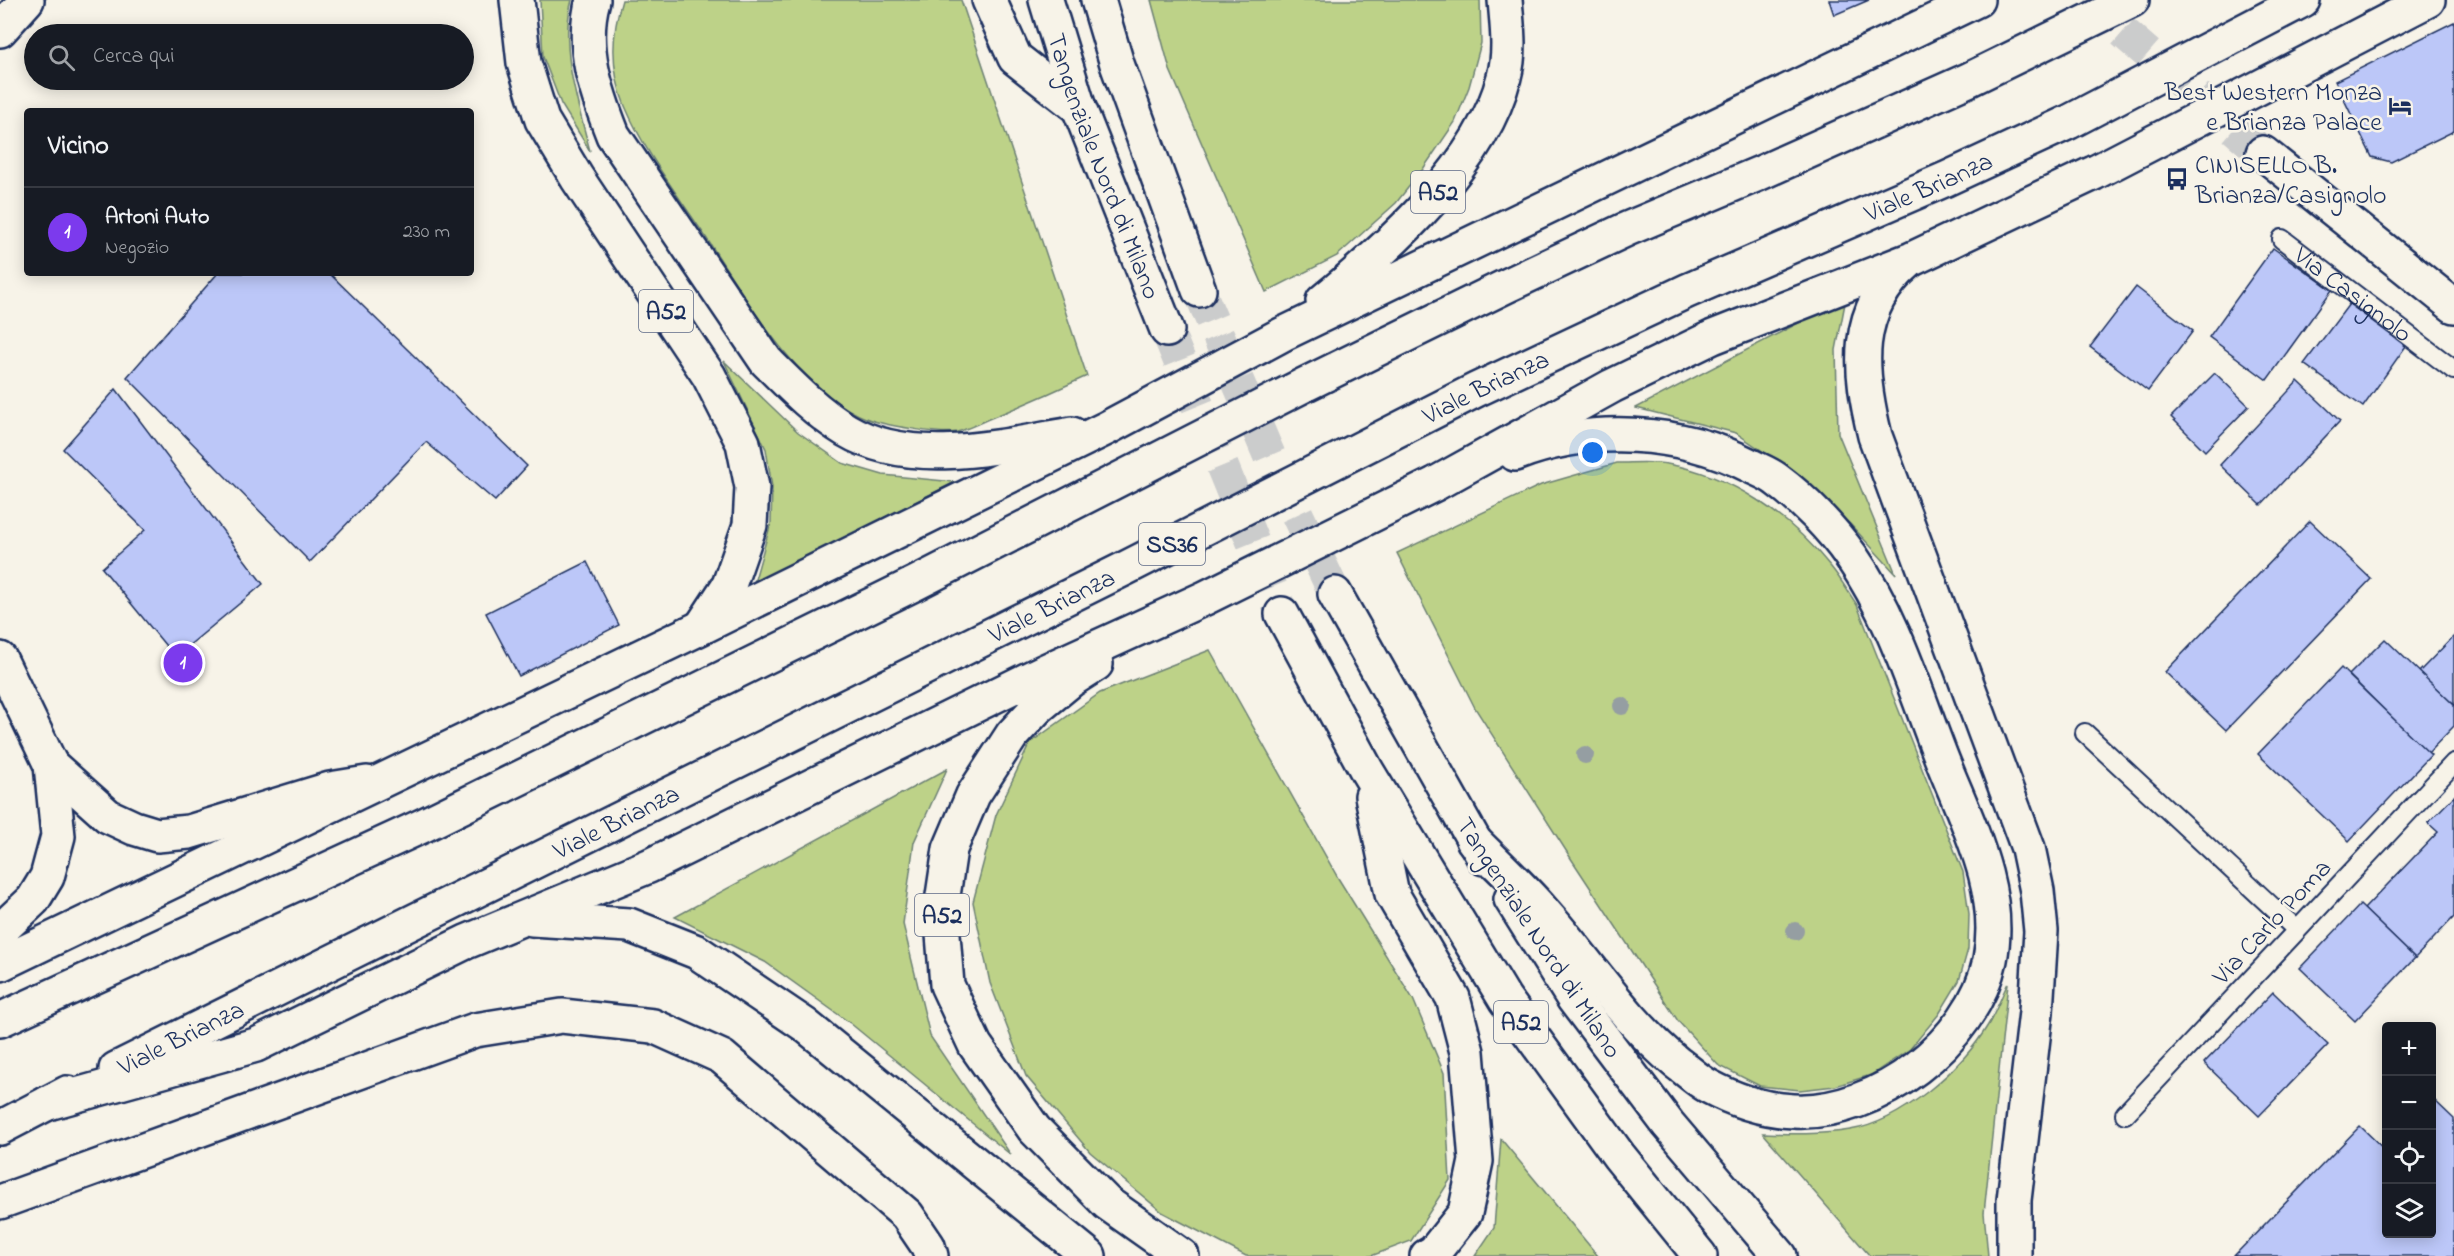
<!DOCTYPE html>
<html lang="it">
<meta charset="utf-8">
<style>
body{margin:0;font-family:"Indie Flower",sans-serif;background:#242831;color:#f1f3f6}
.controls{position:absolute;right:18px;bottom:18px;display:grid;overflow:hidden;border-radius:6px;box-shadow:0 3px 15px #0003}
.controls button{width:54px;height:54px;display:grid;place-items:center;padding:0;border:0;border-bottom:2px solid #363941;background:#171b24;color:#f1f3f6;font:30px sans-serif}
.you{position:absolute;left:1593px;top:453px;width:21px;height:21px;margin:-15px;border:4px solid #fff;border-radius:50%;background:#1a73e8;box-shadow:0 0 0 9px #1a73e833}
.badge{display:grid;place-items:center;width:39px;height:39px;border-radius:50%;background:#7c3aed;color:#fff;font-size:20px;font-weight:700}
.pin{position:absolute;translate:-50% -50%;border:3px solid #fff;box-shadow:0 2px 6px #0006}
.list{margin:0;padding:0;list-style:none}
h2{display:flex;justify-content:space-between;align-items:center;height:78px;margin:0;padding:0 24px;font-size:26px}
h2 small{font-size:20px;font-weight:400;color:#9ea1a6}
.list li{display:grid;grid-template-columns:39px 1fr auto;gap:18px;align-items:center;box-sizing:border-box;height:90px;padding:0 24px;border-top:2px solid #363941}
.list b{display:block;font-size:22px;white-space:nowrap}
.list p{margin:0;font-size:20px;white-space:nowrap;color:#9ea1a6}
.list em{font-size:20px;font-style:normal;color:#9ea1a6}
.icon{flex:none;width:33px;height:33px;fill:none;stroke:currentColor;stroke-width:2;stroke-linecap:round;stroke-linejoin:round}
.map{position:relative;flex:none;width:2454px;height:1256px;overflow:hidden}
.search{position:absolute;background:#171b24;box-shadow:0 3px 15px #0003;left:24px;top:24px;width:450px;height:66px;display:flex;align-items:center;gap:15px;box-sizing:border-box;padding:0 21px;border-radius:33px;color:#9ea1a6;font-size:22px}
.panel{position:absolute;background:#171b24;box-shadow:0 3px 15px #0003;left:24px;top:108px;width:450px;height:168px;border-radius:6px}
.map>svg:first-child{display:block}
.green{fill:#bdd288;stroke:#6c8073;stroke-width:1.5}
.building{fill:#bcc7f8;stroke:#1b2f5e;stroke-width:1.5}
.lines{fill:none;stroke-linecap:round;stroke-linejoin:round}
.street-tunnel{stroke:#cbcccc;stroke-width:33;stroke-dasharray:33 16;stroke-linecap:butt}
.highway-tunnel{stroke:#cbcccc;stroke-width:33;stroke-dasharray:33 16;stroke-linecap:butt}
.lane-casing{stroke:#1b2f5e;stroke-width:22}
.street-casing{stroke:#1b2f5e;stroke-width:38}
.highway-casing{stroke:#1b2f5e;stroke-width:38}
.lane{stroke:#f7f3e8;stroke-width:18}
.street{stroke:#f7f3e8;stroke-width:33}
.highway{stroke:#f7f3e8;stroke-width:33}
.tree{fill:#959ea2}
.labels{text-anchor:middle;stroke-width:5;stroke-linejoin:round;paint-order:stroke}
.shield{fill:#f7f3e8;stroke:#5d6a87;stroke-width:1.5}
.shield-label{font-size:24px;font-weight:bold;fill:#1b2f5e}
.poi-label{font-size:26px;fill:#1b2f5e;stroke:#f7f3e8;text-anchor:end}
.street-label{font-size:26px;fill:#1b2f5e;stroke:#f7f3e8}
</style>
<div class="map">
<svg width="2454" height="1256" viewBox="0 0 2454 1256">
<rect width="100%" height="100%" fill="#f7f3e8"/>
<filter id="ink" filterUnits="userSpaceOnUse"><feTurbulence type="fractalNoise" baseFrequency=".0167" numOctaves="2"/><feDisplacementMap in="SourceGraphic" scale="12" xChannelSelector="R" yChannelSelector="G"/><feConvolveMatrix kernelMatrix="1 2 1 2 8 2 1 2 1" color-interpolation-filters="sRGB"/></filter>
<g filter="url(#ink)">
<!-- green -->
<g class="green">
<path d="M 540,0 L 572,0 C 559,46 578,105 590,151 L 561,104 L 543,57 Z"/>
<path d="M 622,0 L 961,0 L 1087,376 C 1055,391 1023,405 991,418 C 980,423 968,429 957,432 C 941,435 884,425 868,419 C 795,391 743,292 701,230 C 675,191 644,151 625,106 C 611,72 611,35 622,0 Z"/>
<path d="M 1151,0 L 1480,0 L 1481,43 L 1469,87 L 1455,122 L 1423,169 L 1396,203 L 1337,256 L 1266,292 L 1170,70 Z"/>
<path d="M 1846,298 L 1836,350 L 1838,433 L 1896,574 L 1850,524 L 1789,469 L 1736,433 L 1636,408 Z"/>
<path d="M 724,361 L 798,432 L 842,463 L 883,475 L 955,482 L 754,583 L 771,523 L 772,487 L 766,449 Z"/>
<path d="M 1617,463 C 1633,463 1651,461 1667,464 C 1732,475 1790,516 1831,567 C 1841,579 1848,592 1857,605 L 1963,872 L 1969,914 L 1968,949 L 1959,981 L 1939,1014 L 1910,1049 L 1871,1075 L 1835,1086 L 1800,1090 L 1760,1086 L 1718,1065 L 1678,1021 L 1572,860 L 1475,708 L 1397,553 L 1541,485 Z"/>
<path d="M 1210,650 L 1338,878 L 1413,999 L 1444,1073 L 1450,1180 L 1411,1241 L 1371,1256 L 1246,1256 L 1162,1212 L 1090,1152 L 1026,1076 L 990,983 L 973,902 L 996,815 L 1030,743 L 1100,693 Z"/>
<path d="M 947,769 L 914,842 L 903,924 L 930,1036 L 1011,1155 L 850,1023 L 765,962 L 675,917 Z"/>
<path d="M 2008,983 L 1984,1213 L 1988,1256 L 1870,1256 L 1763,1133 C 1791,1134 1821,1135 1850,1130 C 1901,1122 1962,1069 1988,1025 C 1996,1012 2001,997 2008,983 Z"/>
<path d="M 1501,1139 L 1598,1256 L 1475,1256 L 1494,1228 Z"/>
</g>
<!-- building -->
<g class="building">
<path d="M 1829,0 L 1869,0 L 1834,15 Z"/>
<path d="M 2454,22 L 2454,131 L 2391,162 L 2372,157 L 2335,81 Z"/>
<path d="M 2273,248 L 2332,290 L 2267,380 L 2209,337 Z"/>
<path d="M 218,273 L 329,273 L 527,466 L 495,501 L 426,442 L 310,562 L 127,377 Z"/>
<path d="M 2136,287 L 2193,331 L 2148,391 L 2090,347 Z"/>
<path d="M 2349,304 L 2406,346 L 2363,407 L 2304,364 Z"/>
<path d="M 2215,373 L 2249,406 L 2205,451 L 2171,417 Z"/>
<path d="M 2298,381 L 2340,421 L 2261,505 L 2220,465 Z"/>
<path d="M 116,389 L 263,584 L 175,657 L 102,568 L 145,530 L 63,449 Z"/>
<path d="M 2310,521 L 2371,579 L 2226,730 L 2165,672 Z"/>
<path d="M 587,562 L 619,625 L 519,676 L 486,613 Z"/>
<path d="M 2454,636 L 2454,705 L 2419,672 Z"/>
<path d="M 2385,639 L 2454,705 L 2454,726 L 2428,753 L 2349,675 Z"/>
<path d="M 2341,668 L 2431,755 L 2349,841 L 2258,754 Z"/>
<path d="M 2454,796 L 2454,917 L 2415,958 L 2364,909 L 2438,832 L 2428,823 Z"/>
<path d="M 2360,905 L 2415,958 L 2355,1021 L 2300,968 Z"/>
<path d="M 2273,992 L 2328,1045 L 2259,1116 L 2204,1063 Z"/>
<path d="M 2432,1098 L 2454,1119 L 2454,1256 L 2234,1256 L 2360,1126 L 2383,1148 L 2386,1144 L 2386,1234 L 2432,1234 Z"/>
</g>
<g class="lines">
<!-- street-tunnel -->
<path class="street-tunnel" d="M 2086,0 L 2263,153"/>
<!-- highway-tunnel -->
<g class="highway-tunnel">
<path d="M 1199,290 L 1272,462 L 1335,594"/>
<path d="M 1167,330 L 1282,614"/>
</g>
<!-- lane casing -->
<g class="lane-casing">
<g id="lane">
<path id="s1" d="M 2282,239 L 2454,370"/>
<path d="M 2085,733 L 2297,930"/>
<path d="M 2125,1114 L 2454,763"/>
</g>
</g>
<!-- street casing -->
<g class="street-casing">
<g id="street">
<path d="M 0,30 L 27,0"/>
<path d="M 2263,153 L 2454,306"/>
<path d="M 0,659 L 51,765 L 58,836 L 47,877 L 33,900 L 0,931"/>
<path d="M 51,765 L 108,816 L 134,828 L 157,835 L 189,832 L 330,789 L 367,783"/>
</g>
</g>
<!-- highway casing -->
<g class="highway-casing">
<g id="highway">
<path d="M 517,0 L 524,63 L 542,120 L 577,178 L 709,376 L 743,443 L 752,487 L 750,525 L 729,585 L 702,626"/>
<path d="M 593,0 C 580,46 596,92 613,135 L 766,361 C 791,386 816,412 846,430 C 911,469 1003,446 1072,434"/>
<path d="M 989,0 L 1015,58 L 1079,108"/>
<path id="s2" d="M 1046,0 L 1079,108 L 1167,330"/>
<path d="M 1098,0 L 1117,64 L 1199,290"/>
<path d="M 1908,262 C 1852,310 1859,371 1875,436 L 2028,848 L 2037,891 L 2041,931 L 2036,1012 L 2014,1200 L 2014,1256"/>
<path d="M 1323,301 C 1389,247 1483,163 1504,77 C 1511,52 1507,25 1505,0"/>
<path d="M 1335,594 L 1484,858"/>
<path d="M 1282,614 L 1367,771 L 1505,999 L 1619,1156 L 1700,1256"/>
<path d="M 1096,664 L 1071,680 L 1037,708 L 1012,735 L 973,795 L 950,849 L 941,909 L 947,985 L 975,1045 L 1034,1129 L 1107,1203 L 1182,1256"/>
<path d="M 1372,796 L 1392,894 L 1453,998 L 1467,1052 L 1476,1161 L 1465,1213 L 1434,1252 L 1427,1256"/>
<path d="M 1473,840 C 1496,863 1520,885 1542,910 C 1588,961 1624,1020 1677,1063 C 1687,1070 1697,1080 1708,1086 C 1734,1100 1764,1110 1794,1111 C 1877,1115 1973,1042 1990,960 C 2004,889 1966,821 1941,757 C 1915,690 1893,616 1851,556 C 1832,529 1804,500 1777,480 C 1770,474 1759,470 1751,466 C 1679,429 1590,425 1515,454"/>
<path d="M 1511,899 L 1573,998 L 1668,1124 L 1780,1256"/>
<path d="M 532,919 L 629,925 L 697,952 L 805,1025 L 1089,1256"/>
<path d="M 0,964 L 700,628 L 1107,428 L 1283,334 L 1977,0"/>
<path d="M 0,1020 L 422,826 L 916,583 L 1304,385 L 1506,286 L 1627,229 L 1758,174 L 1968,80 L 2132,0"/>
<path id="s3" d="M 116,1069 L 1124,569 L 1476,390 L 1687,291 L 1946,179 L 2069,122 L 2303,0"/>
<path d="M 48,1103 L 256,1045 L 466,942 L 649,866 L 1043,672 L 1205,598 L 1435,484 L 1612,386 L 1713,337 L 1912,259 L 2094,173 L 2428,0"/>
<path d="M 0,1128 L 67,1093"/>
<path d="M 0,1202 L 475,1030 L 562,1016 L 653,1026 L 722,1057 L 907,1215 L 928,1246 L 931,1256"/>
</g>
</g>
<!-- lane -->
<use href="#lane" class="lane"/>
<!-- street -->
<use href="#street" class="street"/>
<!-- highway -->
<use href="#highway" class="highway"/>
</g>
<!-- trees -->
<g class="tree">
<circle cx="1622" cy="706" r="9"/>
<circle cx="1585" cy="755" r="9"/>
<circle cx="1795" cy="931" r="9"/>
</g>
</g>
<!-- icons -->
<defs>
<g id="hotel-bare" transform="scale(1.8)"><path d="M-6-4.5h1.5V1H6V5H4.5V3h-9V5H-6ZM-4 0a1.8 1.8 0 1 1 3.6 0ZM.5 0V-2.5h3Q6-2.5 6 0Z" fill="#1b2f5e" stroke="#f7f3e8" stroke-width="2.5" paint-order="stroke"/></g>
<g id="bus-bare" transform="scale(1.8)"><path d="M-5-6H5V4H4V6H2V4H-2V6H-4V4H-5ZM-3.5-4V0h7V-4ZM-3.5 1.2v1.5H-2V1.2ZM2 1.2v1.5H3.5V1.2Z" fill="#1b2f5e" stroke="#f7f3e8" stroke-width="2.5" paint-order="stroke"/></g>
</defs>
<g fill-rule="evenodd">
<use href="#hotel-bare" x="2400" y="106"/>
<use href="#bus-bare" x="2177" y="179"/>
</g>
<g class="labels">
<!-- shield labels -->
<g class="shield">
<rect x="1411" y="171" width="54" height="42" rx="4.5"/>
<rect x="639" y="290" width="54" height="42" rx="4.5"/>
<rect x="1139" y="523" width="66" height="42" rx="4.5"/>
<rect x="915" y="894" width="54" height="42" rx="4.5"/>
<rect x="1494" y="1001" width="54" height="42" rx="4.5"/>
</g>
<g class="shield-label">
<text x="1438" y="200">A52</text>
<text x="666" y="319">A52</text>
<text x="1172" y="552">SS36</text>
<text x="942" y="923">A52</text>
<text x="1521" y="1030">A52</text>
</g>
<!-- poi labels -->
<g class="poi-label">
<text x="2382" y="100">Best Western Monza<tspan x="2382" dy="30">e Brianza Palace</tspan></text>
<text x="2195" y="173" text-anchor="start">CINISELLO B.<tspan x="2195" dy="30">Brianza/Casignolo</tspan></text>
</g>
<!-- street labels -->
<g class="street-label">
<text dy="9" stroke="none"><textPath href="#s2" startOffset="176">Tangenziale Nord di Milano</textPath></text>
<text dy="9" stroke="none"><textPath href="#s3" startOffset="2016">Viale Brianza</textPath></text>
<text dy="9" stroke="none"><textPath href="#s1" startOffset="90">Via Casignolo</textPath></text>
<text dy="9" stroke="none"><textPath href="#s3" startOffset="1530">Viale Brianza</textPath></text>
<text dy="9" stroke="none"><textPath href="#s3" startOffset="1044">Viale Brianza</textPath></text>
<text dy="9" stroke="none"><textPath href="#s3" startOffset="558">Viale Brianza</textPath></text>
<text transform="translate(2271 921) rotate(-47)" y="9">Via Carlo Poma</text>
<text transform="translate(1540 937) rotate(57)" y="9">Tangenziale Nord di Milano</text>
<text dy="9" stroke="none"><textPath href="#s3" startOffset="72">Viale Brianza</textPath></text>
</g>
</g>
</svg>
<div class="controls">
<button>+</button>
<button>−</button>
<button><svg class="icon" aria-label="locate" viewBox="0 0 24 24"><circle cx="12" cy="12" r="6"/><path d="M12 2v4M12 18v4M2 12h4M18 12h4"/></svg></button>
<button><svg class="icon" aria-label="layers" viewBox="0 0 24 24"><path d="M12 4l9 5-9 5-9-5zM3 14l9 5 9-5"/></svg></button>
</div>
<div class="you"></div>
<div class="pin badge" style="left:183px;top:663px">1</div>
<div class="search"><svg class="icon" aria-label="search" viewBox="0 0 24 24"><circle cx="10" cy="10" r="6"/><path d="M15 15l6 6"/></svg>Cerca qui</div>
<section class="panel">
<h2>Vicino<small></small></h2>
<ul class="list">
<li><span class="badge">1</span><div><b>Artoni Auto</b><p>Negozio</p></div><em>230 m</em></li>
</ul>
</section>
</div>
